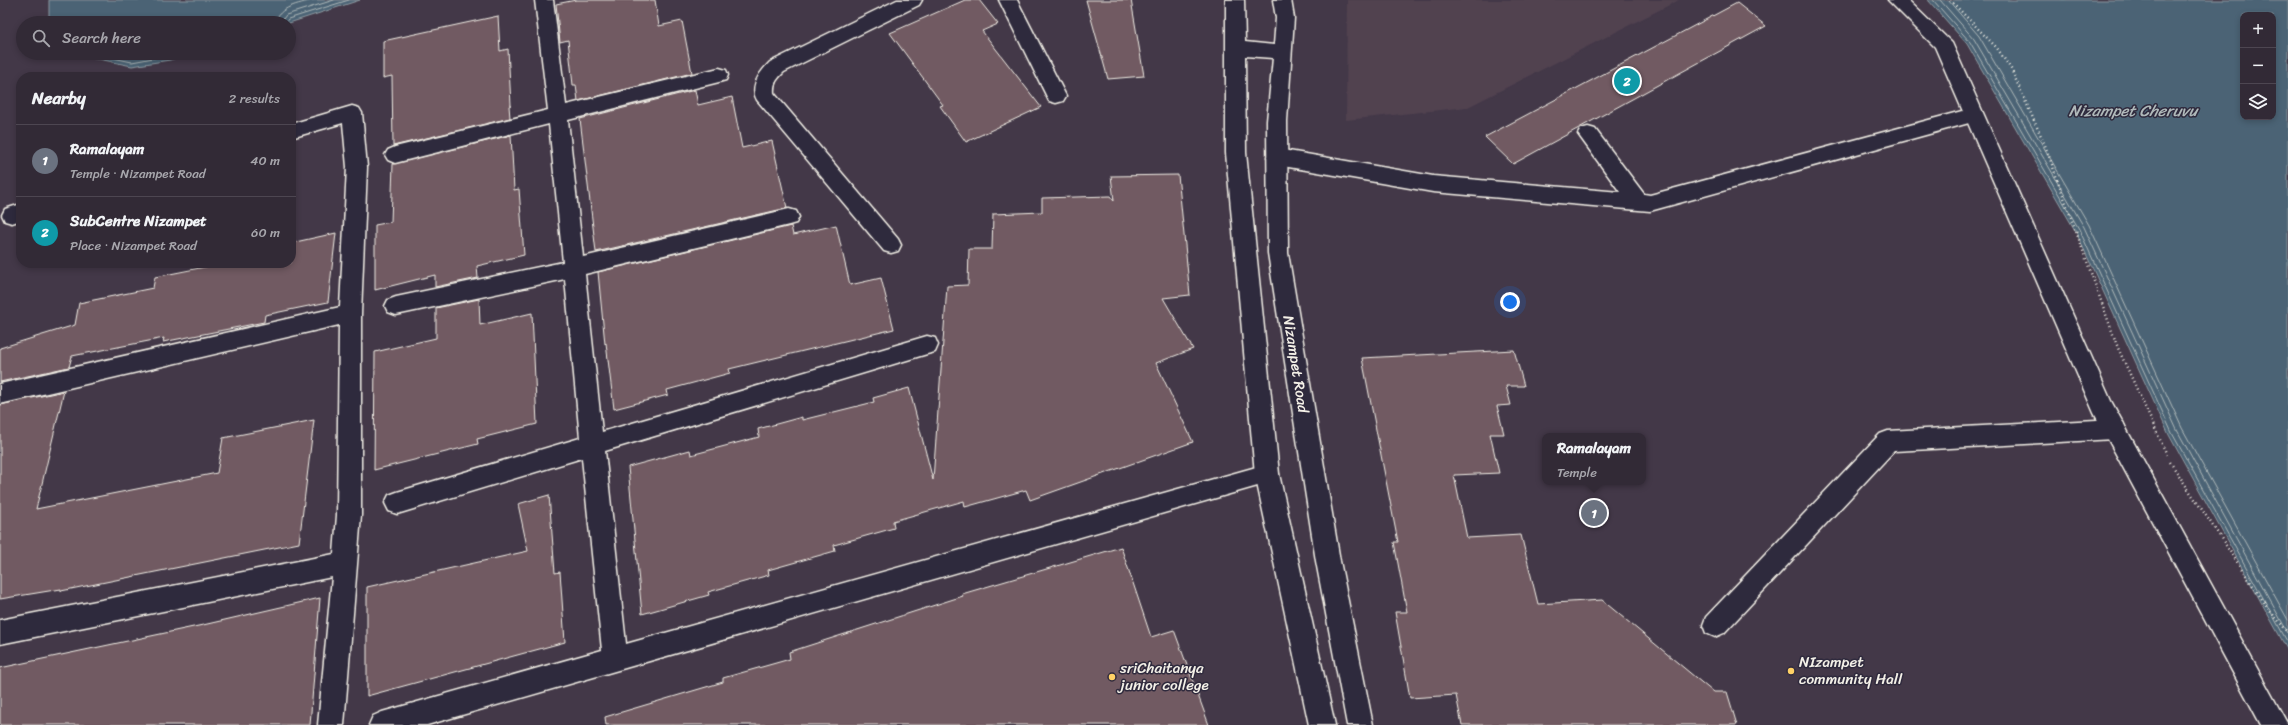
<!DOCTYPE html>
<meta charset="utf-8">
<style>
body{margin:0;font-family:Sriracha,sans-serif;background:#3a323e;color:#f1f3f6}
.controls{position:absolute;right:12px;top:12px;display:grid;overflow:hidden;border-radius:8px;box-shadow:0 2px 6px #0003}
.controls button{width:36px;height:36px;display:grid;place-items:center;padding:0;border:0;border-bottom:1px solid #4d4651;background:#322a36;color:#f1f3f6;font:20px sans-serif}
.you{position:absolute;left:1510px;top:302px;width:14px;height:14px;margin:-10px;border:3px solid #fff;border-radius:50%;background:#1a73e8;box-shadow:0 0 0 6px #1a73e833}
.badge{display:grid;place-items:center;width:26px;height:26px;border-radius:50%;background:#8bbbb9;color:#fff;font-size:13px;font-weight:700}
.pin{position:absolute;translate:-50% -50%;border:2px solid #fff;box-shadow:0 1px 4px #0006}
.popup{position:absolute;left:1542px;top:433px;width:104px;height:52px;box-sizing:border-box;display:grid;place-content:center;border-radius:8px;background:#322a36;filter:drop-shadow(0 1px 3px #0005);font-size:13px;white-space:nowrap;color:#a8a7ad}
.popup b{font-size:15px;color:#f1f3f6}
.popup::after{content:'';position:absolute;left:50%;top:100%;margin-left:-8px;border:8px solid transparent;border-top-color:#322a36}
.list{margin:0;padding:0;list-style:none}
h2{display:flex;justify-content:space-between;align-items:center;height:52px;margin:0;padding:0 16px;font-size:17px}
h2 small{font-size:13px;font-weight:400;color:#a8a7ad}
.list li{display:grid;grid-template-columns:26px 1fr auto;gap:12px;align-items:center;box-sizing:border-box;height:72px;padding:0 16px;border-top:1px solid #4d4651}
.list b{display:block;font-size:15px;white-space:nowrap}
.list p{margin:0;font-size:13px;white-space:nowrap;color:#a8a7ad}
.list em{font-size:13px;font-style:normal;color:#a8a7ad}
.icon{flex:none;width:22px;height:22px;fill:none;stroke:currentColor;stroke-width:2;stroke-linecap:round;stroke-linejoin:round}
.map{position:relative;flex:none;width:2288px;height:725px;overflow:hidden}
.search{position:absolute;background:#322a36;box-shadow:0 2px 6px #0003;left:16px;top:16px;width:280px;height:44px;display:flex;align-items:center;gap:10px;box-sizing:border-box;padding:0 14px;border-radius:22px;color:#a8a7ad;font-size:15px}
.panel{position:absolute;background:#322a36;box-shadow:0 2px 6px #0003;left:16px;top:72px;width:280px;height:196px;border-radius:16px}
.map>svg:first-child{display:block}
.built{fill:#514250}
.water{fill:#4b6475;stroke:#8f9ca3;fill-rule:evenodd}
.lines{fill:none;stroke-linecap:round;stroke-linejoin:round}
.shore{stroke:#b0b9ba;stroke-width:1}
.building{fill:#715a62;stroke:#f4f1e8}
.lane-casing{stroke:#f4f1e8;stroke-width:3}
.street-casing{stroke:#f4f1e8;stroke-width:3}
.primary-casing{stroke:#f4f1e8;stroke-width:3}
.path{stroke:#f4f1e8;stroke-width:2.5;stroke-dasharray:1 3;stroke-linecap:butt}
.lane{fill:#2f2a3d;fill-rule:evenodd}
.street{fill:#2f2a3d;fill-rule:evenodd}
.primary{fill:#2f2a3d;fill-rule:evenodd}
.poi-dot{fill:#ffd166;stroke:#2f2a3d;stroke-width:1.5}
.labels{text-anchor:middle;stroke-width:3;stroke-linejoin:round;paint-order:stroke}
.street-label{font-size:15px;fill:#f4f1e8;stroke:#2f2a3d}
.poi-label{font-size:15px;fill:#f4f1e8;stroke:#2f2a3d;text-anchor:start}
.water-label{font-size:16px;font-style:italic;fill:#b0b9ba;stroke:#2f2a3d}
</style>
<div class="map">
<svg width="2288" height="725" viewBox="0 0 2288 725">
<rect width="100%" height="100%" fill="#433848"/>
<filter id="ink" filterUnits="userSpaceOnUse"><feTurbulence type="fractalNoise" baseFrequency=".025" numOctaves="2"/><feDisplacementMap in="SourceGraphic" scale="8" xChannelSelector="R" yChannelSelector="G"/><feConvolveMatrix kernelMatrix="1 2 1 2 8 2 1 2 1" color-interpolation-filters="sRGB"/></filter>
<g filter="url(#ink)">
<!-- built -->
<path class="built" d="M 1347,0 L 1679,0 L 1468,107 L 1346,120 Z"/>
<!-- water -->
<g class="water">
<path d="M 49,0 L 360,0 L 289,23 L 49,23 Z"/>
<path d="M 1928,0 L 2288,0 L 2288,651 L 2169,435 L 2076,232 L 1967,44 ZM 2243,15 L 2273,15 L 2273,117 L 2243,117 Z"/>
<path d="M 70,53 L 193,53 L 170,60 L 132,66 Z"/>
</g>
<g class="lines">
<!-- shore -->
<g class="shore">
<path d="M 1933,0 L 1970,42 L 2079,229 L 2172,433 L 2288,643"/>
<path d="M 1940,0 L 1974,39 L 2084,227 L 2177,430 L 2288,633"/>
<path d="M 1948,0 L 1979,36 L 2089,225 L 2182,428 L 2288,620"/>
<path d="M 274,23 C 280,6 298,4 313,0"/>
<path d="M 280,23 L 286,15 L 334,0"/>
<path d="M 285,23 L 288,19 L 349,0"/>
<path d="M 89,53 L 132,62 L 180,53"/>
<path d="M 113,53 L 132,57 L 157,53"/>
</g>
</g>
<!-- building -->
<g class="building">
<path d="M 576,0 L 655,0 L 659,26 L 682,21 L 692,73 L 578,101 L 576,85 L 573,85 L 568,40 L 560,42 L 556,4 Z"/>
<path d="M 965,0 L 979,0 L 998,24 L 982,31 L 1041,107 L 966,142 L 940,106 L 943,105 L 890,33 Z"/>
<path d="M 1086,0 L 1131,0 L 1144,76 L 1108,79 Z"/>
<path d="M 1737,3 L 1766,26 L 1513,164 L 1485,137 Z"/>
<path d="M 498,16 L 500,51 L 508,49 L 511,105 L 509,106 L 510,118 L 393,146 L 392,76 L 383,78 L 383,41 Z"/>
<path d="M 695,90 L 698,105 L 732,97 L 742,148 L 772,141 L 787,208 L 596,252 L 580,119 Z"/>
<path d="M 511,135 L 514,190 L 519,189 L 524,255 L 477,266 L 478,278 L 435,287 L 435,275 L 375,290 L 375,225 L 391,222 L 393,164 Z"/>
<path d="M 1178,175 L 1190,295 L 1163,298 L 1193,349 L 1156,363 L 1193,442 L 1030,500 L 1026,490 L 965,507 L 964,501 L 893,521 L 894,528 L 834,545 L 835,551 L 768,570 L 769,575 L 708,592 L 709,595 L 642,614 L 628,467 L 690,450 L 691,455 L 759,437 L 758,429 L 802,417 L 802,420 L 874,402 L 873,398 L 909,388 L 933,480 L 947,286 L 968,285 L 969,249 L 992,249 L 993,214 L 1042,212 L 1042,198 L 1110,196 L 1114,201 L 1111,176 Z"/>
<path d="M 836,225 L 850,285 L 881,278 L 894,329 L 729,369 L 730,373 L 667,390 L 668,395 L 614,409 L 606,343 L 605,344 L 598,272 L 791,226 L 793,235 Z"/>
<path d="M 336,233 L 328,302 L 265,315 L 264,322 L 163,342 L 164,338 L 72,356 L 69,367 L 0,382 L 0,348 L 75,325 L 79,303 L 153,288 L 155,277 L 225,263 L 291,263 L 291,243 Z"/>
<path d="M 479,299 L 480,325 L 532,313 L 537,424 L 477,439 L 478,444 L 374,470 L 375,352 L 436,338 L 436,308 Z"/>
<path d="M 1514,350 L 1524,386 L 1506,386 L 1511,405 L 1497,406 L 1504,434 L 1490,434 L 1499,473 L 1454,475 L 1467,538 L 1521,535 L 1538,604 L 1602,600 L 1713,692 L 1727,692 L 1737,725 L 1462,725 L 1456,695 L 1410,698 L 1395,612 L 1407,612 L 1394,542 L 1398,542 L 1362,358 Z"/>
<path d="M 64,391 L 36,509 L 217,473 L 223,438 L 314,420 L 299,543 L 61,591 L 61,589 L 0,599 L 0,405 Z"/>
<path d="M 549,495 L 555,573 L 560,572 L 565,642 L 367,696 L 367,587 L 528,551 L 518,504 Z"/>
<path d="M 1121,547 L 1151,637 L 1174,630 L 1209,725 L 606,725 L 605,717 L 723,682 L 723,678 L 790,659 L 789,652 L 963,596 L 962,594 Z"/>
<path d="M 320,598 L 310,725 L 0,725 L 0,668 L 203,625 Z"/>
</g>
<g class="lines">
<!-- lane casing -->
<g class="lane-casing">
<g id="lane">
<path d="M 1962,111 L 1969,113 L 1972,118 L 1969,123 L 1650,211 L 1433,192 L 1277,165 L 1270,162 L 1267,157 L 1270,152 L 1277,149 L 1433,176 L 1620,192 L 1578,134 L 1581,129 L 1588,127 L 1595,129 L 1644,194 L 1650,195 Z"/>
<path d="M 2115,419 L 2123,422 L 2126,429 L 2123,436 L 2115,439 L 1894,451 L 1724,633 L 1715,637 L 1706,633 L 1703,625 L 1706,617 L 1880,434 L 1888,431 Z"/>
</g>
</g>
<!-- street casing -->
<g class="street-casing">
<g id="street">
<path d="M 535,0 L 553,0 L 566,105 L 719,68 L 726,70 L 728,75 L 726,80 L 719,82 L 568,120 L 583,257 L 789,209 L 796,211 L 799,217 L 796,223 L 789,225 L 585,274 L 602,432 L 927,336 L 935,338 L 938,345 L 935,352 L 927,354 L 605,451 L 626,644 L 1267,464 L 1275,467 L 1279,474 L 1275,481 L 427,725 L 369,725 L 373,716 L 382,712 L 602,650 L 582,458 L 397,514 L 389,511 L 385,503 L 389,495 L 397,492 L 580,438 L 565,279 L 396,315 L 388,312 L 385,306 L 388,300 L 396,297 L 563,262 L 549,124 L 395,163 L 388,160 L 385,155 L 388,150 L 395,147 L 548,110 Z"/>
<path d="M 897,0 L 922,0 L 919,5 L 784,72 C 777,79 773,83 774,93 L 898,239 L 901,245 L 898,251 L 891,253 L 884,251 L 757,100 C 749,86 760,72 770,62 Z"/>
<path d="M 999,0 L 1017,0 L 1066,96 L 1063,101 L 1056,103 L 1049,101 Z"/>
<path d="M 1888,0 L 1908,0 L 1952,43 L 2111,401 L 2288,725 L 2261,725 L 2094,413 L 1935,47 Z"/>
<path d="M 352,106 L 359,108 L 362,113 L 367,167 L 361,314 L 361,515 L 344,725 L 318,725 L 332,577 L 0,644 L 0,620 L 334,554 L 337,515 L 339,325 L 0,404 L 0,384 L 340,307 L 347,167 L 343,123 L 291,138 L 291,124 Z"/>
<path d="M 21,204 L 21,220 L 12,223 L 5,221 L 2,215 L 5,209 Z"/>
</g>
</g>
<!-- primary casing -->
<g class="primary-casing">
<path id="primary" d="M 1226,0 L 1244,0 L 1245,42 L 1274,45 L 1276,18 L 1273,0 L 1291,0 L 1294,18 L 1287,121 L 1288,253 L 1340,561 L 1373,725 L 1347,725 L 1316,561 L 1268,253 L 1267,121 L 1273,58 L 1245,56 L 1246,153 L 1279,474 L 1335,725 L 1309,725 L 1255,474 L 1226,153 Z"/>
</g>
<!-- path -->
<g class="path">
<path d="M 1950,0 L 1997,48 L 2011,69 L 2045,145 L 2118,348 L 2168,457"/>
<path d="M 2170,462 L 2270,611 L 2288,632"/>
</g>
<!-- lane -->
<use href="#lane" class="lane"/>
<!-- street -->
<use href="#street" class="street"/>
<!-- primary -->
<use href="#primary" class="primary"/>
</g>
</g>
<!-- markers -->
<g class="poi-dot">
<circle cx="1791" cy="671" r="4"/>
<circle cx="1112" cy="677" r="4"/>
</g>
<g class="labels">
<!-- street labels -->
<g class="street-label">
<text transform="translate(1296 364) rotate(81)" y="5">Nizampet Road</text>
</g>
<!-- poi labels -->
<g class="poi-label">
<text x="1799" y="667">NIzampet<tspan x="1799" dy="17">community Hall</tspan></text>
<text x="1120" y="673">sriChaitanya<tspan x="1120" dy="17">junior college</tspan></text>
</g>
<!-- water labels -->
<g class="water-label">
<text x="2133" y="116">Nizampet Cheruvu</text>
</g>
</g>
</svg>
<div class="controls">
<button>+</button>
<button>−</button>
<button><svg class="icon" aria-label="layers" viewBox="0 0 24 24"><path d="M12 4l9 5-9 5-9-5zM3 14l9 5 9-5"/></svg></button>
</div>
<div class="you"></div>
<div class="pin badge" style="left:1594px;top:513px;background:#6b7280">1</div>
<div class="popup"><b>Ramalayam</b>Temple</div>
<div class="pin badge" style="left:1627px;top:81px;background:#0f9aa8">2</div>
<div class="search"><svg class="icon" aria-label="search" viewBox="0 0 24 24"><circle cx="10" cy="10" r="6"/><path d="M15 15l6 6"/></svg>Search here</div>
<section class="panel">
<h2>Nearby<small>2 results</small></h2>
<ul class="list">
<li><span class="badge" style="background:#6b7280">1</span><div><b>Ramalayam</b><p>Temple · Nizampet Road</p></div><em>40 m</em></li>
<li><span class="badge" style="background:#0f9aa8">2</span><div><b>SubCentre Nizampet</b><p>Place · Nizampet Road</p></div><em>60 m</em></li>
</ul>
</section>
</div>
